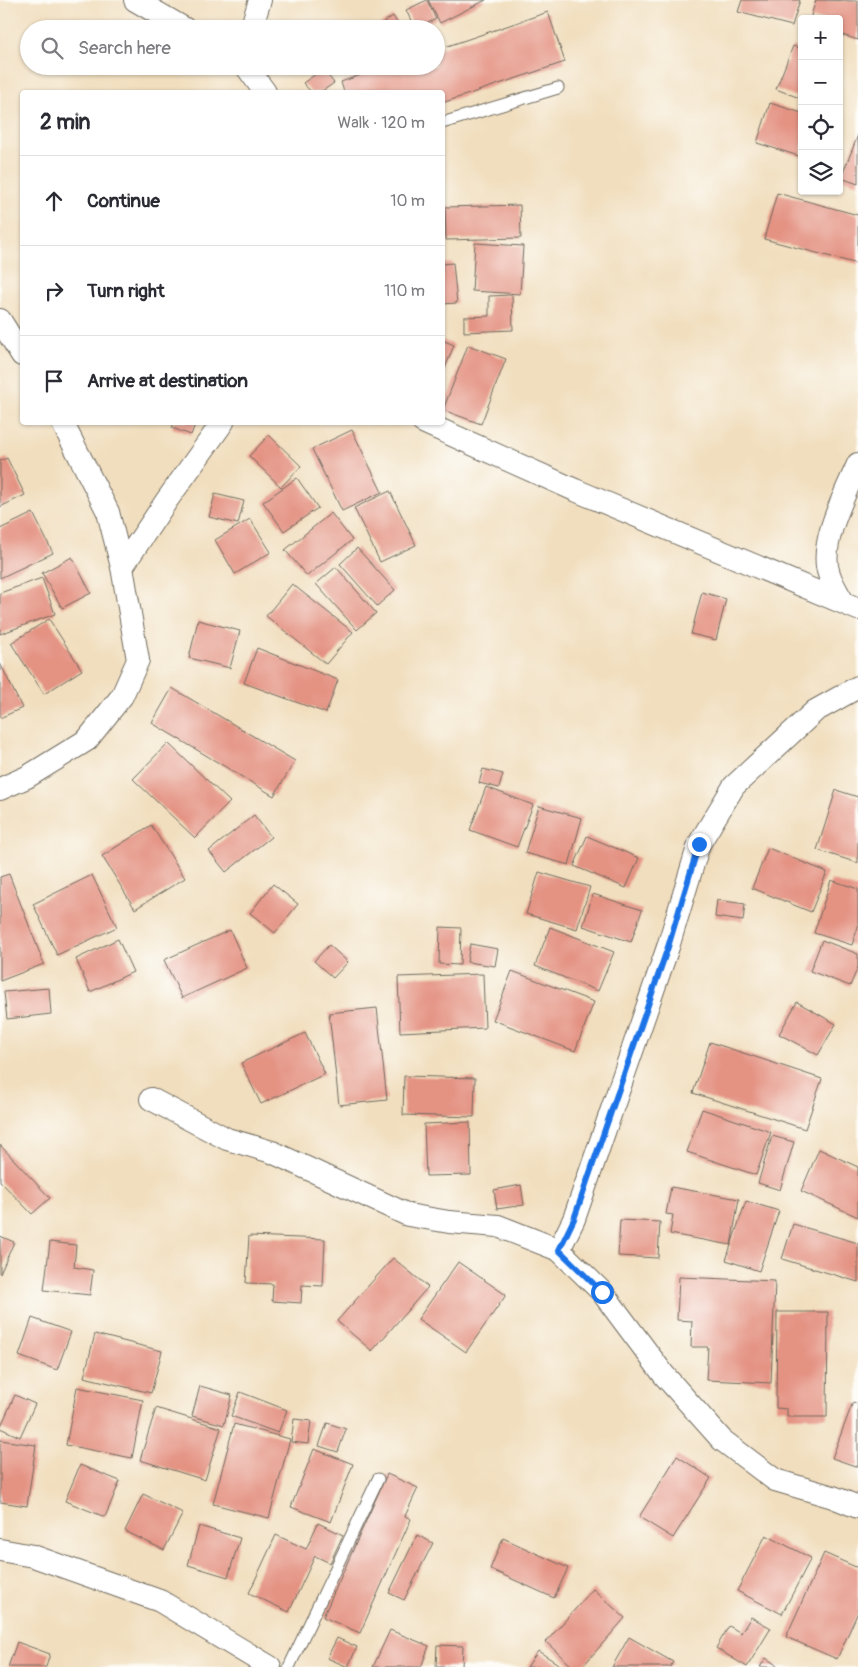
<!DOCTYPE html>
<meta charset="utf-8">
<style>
body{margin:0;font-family:Pangolin,sans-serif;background:#f7f7f7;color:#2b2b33}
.controls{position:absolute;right:15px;top:15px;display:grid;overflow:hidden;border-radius:5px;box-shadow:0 1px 4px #0004}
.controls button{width:45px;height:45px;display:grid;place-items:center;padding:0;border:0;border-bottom:1px solid #e1e1e2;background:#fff;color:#2b2b33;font:25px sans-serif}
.stop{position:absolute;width:15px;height:15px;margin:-11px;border:4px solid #1a73e8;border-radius:50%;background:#fff}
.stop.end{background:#1a73e8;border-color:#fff;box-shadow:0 1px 5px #0008}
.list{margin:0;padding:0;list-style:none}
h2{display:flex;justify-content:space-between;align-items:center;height:65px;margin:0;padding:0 20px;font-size:21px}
h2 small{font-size:16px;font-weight:400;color:#7c7c81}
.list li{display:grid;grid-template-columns:32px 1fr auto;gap:15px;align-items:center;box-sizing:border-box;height:90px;padding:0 20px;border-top:1px solid #e1e1e2}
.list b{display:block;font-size:19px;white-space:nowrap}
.list em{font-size:16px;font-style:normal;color:#7c7c81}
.icon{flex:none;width:28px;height:28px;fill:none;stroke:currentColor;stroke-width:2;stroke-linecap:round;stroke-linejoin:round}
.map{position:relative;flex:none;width:858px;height:1667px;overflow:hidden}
.search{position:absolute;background:#fff;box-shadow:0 1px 4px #0004;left:20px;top:20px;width:425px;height:55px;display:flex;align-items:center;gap:12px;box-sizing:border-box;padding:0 18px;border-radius:28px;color:#7c7c81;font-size:19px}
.panel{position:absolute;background:#fff;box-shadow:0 1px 4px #0004;left:20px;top:90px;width:425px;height:335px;border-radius:5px}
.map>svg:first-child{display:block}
.building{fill:#e49383}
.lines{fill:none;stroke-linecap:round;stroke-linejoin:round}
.service-casing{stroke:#706a5e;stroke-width:13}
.minor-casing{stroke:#706a5e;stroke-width:24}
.service{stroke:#fff;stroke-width:11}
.minor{stroke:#fff;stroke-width:22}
.route{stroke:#1a73e8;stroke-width:6}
</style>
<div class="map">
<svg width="858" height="1667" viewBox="0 0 858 1667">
<rect width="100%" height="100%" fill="#fdfcf7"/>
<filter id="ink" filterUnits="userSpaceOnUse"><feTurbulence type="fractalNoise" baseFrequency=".02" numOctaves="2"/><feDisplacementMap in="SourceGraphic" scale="10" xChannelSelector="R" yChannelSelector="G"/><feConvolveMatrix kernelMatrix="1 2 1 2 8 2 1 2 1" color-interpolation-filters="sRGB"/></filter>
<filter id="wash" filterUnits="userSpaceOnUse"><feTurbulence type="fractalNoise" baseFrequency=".0096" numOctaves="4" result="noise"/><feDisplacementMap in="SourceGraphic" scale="20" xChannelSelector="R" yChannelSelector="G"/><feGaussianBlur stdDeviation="1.12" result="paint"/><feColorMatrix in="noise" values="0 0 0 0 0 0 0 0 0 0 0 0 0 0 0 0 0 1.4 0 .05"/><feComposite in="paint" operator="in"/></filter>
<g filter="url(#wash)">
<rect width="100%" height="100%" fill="#f1debe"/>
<g id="blocks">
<!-- building -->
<g class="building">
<path d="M 427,0 L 436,19 L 415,29 L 406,10 Z"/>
<path d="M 428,0 L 486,0 L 440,23 Z"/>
<path d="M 742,0 L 800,0 L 792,26 L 738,12 Z"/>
<path d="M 816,0 L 858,1 L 858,40 L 839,34 L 839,19 L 810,19 Z"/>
<path d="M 548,12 L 565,62 L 442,103 L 442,92 L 344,92 L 341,82 L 386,66 L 436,66 L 436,50 Z"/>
<path d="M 393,16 L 401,29 L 373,29 Z"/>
<path d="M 793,46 L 802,49 L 802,99 L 776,89 Z"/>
<path d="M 343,66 L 362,66 L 348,74 Z"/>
<path d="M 323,69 L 334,83 L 321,92 L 311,92 L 303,83 Z"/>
<path d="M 770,103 L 802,113 L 802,157 L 757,143 Z"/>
<path d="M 858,135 L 858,184 L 841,178 Z"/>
<path d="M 777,193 L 858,215 L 858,264 L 764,239 Z"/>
<path d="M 520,205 L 521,238 L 446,240 L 445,207 Z"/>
<path d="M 475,243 L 523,246 L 520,294 L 472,291 Z"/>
<path d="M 453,263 L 457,303 L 442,304 L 442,264 Z"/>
<path d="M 512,295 L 513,330 L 464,332 L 464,317 L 489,316 L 489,296 Z"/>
<path d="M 442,340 L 454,345 L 443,374 L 442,374 Z"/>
<path d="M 468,345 L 506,359 L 481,424 L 443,410 Z"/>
<path d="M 174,422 L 196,422 L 191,435 L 172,428 Z"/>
<path d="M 352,430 L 382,492 L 342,511 L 312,449 Z"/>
<path d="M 269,435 L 301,466 L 281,487 L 249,456 Z"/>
<path d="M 7,458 L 25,495 L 0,507 L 0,461 Z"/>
<path d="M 297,478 L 318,508 L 284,531 L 263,502 Z"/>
<path d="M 390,491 L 416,545 L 380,562 L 354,508 Z"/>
<path d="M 215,494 L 244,501 L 238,524 L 209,517 Z"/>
<path d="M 33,513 L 53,553 L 0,578 L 0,529 Z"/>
<path d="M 331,513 L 352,540 L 307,576 L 285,550 Z"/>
<path d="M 250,519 L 271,552 L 235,574 L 215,540 Z"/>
<path d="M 357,548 L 395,590 L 377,606 L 340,564 Z"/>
<path d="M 72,557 L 91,593 L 62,608 L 42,573 Z"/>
<path d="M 336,567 L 376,613 L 357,630 L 316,584 Z"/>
<path d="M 42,578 L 55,614 L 0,634 L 0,593 Z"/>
<path d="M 292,584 L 353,632 L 326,664 L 266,616 Z"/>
<path d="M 702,592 L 726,599 L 716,640 L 691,634 Z"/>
<path d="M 49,619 L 82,670 L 44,694 L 11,643 Z"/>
<path d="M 198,620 L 240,631 L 230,668 L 189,658 Z"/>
<path d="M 257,648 L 338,680 L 326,713 L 244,683 Z"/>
<path d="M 0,663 L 22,708 L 0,718 Z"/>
<path d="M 172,688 L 295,761 L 274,796 L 152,723 Z"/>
<path d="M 168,743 L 230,802 L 195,838 L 133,779 Z"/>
<path d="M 483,769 L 503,774 L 499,788 L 479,783 Z"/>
<path d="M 486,787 L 533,805 L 517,847 L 470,830 Z"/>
<path d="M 836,790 L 858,797 L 858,863 L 817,850 Z"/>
<path d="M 539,806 L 582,818 L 569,865 L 525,853 Z"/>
<path d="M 254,815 L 271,837 L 226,872 L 209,851 Z"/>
<path d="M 151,825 L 185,878 L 135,909 L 102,856 Z"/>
<path d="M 587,836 L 639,858 L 626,888 L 574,866 Z"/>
<path d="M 768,848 L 827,872 L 811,912 L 752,888 Z"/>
<path d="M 539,872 L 590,887 L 577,929 L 526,914 Z"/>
<path d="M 9,874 L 44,964 L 0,981 L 0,877 Z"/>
<path d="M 92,875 L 117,927 L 57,955 L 33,904 Z"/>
<path d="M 831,880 L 858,889 L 858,927 L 852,945 L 814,933 Z"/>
<path d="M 273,884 L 298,904 L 275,933 L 250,913 Z"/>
<path d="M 593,894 L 642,910 L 631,942 L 583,926 Z"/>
<path d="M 717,900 L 745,904 L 743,921 L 715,917 Z"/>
<path d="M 440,927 L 461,928 L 460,965 L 439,964 Z"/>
<path d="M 550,927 L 614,952 L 598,991 L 535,966 Z"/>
<path d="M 230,930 L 247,968 L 182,998 L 164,960 Z"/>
<path d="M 118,939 L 133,972 L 90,992 L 76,959 Z"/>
<path d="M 822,940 L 858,954 L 858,967 L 850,986 L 810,971 Z"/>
<path d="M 470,944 L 498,949 L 495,966 L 467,962 Z"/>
<path d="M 329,945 L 348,962 L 333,978 L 314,961 Z"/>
<path d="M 512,971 L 594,1002 L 575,1051 L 493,1020 Z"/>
<path d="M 483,974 L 485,1028 L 400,1032 L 398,977 Z"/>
<path d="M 49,988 L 51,1014 L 7,1019 L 4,992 Z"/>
<path d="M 797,1002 L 836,1024 L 818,1055 L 779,1034 Z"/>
<path d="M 377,1008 L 387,1100 L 339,1105 L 329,1013 Z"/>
<path d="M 305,1033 L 325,1074 L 261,1104 L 241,1063 Z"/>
<path d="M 710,1042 L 822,1079 L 805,1129 L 693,1093 Z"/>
<path d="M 404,1076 L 475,1078 L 474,1117 L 403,1115 Z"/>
<path d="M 702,1109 L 771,1132 L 756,1175 L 687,1152 Z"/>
<path d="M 470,1122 L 471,1175 L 426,1176 L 424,1124 Z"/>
<path d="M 772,1136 L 794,1142 L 780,1190 L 758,1183 Z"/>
<path d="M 0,1145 L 50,1198 L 32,1214 L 0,1181 Z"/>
<path d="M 819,1149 L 858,1167 L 858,1217 L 801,1191 Z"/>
<path d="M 521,1185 L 524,1205 L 497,1209 L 494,1190 Z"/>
<path d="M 671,1187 L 739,1199 L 731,1245 L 670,1234 L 673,1215 L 666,1214 Z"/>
<path d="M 746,1201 L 779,1211 L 759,1271 L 726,1260 Z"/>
<path d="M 620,1220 L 660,1222 L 658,1258 L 618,1256 Z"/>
<path d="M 793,1224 L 858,1243 L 858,1282 L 782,1259 Z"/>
<path d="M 0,1236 L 14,1242 L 0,1274 Z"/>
<path d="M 249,1236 L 325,1239 L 323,1286 L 302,1285 L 301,1303 L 272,1301 L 273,1284 L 246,1283 Z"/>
<path d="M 50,1242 L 76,1245 L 74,1267 L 93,1270 L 90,1295 L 44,1290 Z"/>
<path d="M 393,1258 L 428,1287 L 372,1351 L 337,1321 Z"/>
<path d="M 458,1262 L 506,1295 L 466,1352 L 418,1319 Z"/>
<path d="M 679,1277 L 775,1281 L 771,1383 L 706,1380 L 708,1347 L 691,1347 L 692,1321 L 677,1320 Z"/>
<path d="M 777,1312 L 828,1312 L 827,1417 L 787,1417 L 787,1409 L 776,1408 Z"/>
<path d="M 32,1318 L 71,1332 L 57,1370 L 19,1356 Z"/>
<path d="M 95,1334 L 162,1351 L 151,1393 L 84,1377 Z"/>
<path d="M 200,1386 L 232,1395 L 224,1425 L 192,1416 Z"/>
<path d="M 77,1387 L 143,1400 L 132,1458 L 66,1445 Z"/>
<path d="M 240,1392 L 287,1410 L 278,1433 L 231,1416 Z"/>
<path d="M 15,1395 L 35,1404 L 20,1437 L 0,1428 Z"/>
<path d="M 853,1402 L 858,1404 L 858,1467 L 832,1458 Z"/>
<path d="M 156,1408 L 221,1428 L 205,1480 L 140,1460 Z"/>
<path d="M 294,1419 L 311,1421 L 308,1444 L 291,1442 Z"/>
<path d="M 327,1423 L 346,1429 L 338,1452 L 319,1446 Z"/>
<path d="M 234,1424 L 290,1439 L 269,1518 L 213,1504 Z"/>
<path d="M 0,1440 L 36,1445 L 27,1506 L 0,1502 Z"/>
<path d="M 314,1449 L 353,1464 L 331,1522 L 291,1507 Z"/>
<path d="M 677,1456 L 711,1478 L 673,1538 L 639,1517 Z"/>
<path d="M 80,1465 L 120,1481 L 105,1517 L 65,1501 Z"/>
<path d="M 387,1474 L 418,1488 L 405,1516 L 411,1519 L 360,1633 L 323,1617 Z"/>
<path d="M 143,1494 L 183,1513 L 164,1550 L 125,1531 Z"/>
<path d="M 318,1523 L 343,1535 L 330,1563 L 315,1556 L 289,1612 L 249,1593 L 276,1535 L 306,1549 Z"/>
<path d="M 199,1526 L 240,1538 L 228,1577 L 188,1565 Z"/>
<path d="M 417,1535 L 433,1543 L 404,1600 L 389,1593 Z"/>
<path d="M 766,1535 L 811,1558 L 782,1614 L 737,1591 Z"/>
<path d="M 503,1538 L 568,1568 L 554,1598 L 490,1569 Z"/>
<path d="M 824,1553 L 858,1568 L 858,1612 L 837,1659 L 786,1637 Z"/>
<path d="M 593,1589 L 625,1618 L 582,1667 L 573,1667 L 546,1642 Z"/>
<path d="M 751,1617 L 771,1628 L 747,1667 L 716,1648 L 729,1626 L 741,1633 Z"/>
<path d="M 390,1630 L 429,1646 L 421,1667 L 373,1667 Z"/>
<path d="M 629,1637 L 673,1662 L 670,1667 L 612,1667 Z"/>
<path d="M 337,1638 L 357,1647 L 348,1667 L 327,1658 Z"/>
<path d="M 17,1642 L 50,1654 L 46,1667 L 8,1667 Z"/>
<path d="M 437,1645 L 463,1646 L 462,1667 L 436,1667 Z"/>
<path d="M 538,1651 L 563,1667 L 527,1667 Z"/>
<path d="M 766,1658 L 779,1667 L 760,1667 Z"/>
</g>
</g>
</g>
<g filter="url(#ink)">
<use href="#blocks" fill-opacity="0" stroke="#706a5e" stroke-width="1"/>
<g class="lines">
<!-- service casing -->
<g class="service-casing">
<g id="service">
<path d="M 442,123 L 558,88"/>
<path d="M 289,1667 L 378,1479"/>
</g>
</g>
<!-- minor casing -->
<g class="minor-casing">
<g id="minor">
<path d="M 135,0 L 185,29"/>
<path d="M 251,29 L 260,0"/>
<path d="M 246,66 L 265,92"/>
<path d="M 0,320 L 22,355"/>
<path d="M 423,422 L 575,490 L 858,609"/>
<path d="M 122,567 L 167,500 L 223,422"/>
<path d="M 843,602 C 838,593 832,584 829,574 C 818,544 846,492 858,464"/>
<path d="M 0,789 L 27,777 L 87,740 L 122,696 L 138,660 L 122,567 L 108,512 L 62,422"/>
<path d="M 151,1099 L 227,1139 L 272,1152 L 408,1215 L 449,1222 L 498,1226 L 559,1250 L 602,1292 L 664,1375 L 722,1440 L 775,1480 L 833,1497 L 858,1507"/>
<path d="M 559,1250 L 574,1219 L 668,947 L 699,844 L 734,786 L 815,711 L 858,687"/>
<path d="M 0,1550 L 33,1556 L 160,1601 L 270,1667"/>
</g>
</g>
<!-- service -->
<use href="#service" class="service"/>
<!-- minor -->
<use href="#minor" class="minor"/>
</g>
</g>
<g class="lines" filter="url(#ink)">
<!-- route -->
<path class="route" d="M 602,1292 L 559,1250 L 574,1219 L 668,947 L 699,844"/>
</g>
</svg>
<div class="controls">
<button>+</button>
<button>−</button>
<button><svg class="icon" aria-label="locate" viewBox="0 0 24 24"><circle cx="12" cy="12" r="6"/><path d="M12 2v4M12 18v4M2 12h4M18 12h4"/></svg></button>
<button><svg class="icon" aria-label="layers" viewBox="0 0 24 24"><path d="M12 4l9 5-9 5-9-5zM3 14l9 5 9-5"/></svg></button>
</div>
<div class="stop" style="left:602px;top:1292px"></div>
<div class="stop end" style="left:699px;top:844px"></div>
<div class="search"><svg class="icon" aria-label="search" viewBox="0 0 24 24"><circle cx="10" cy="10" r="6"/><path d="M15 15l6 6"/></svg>Search here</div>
<section class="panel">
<h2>2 min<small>Walk · 120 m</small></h2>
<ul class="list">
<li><svg class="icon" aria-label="ahead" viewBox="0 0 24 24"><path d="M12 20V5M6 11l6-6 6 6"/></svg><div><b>Continue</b></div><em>10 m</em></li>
<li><svg class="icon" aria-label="right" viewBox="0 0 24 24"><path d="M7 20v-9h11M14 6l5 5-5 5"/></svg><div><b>Turn right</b></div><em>110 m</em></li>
<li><svg class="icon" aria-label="arrive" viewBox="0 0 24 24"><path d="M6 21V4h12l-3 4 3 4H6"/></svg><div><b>Arrive at destination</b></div></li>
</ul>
</section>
</div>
